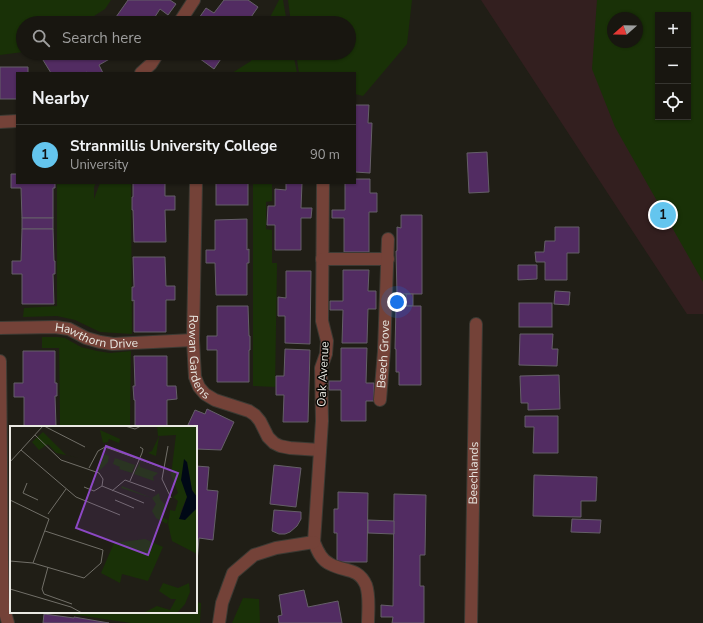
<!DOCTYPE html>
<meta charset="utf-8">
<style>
body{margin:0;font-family:"Nunito Sans",sans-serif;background:#211f19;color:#f1f3f6}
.controls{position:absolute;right:12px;top:12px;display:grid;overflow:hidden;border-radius:0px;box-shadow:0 1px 3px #0004}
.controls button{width:36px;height:36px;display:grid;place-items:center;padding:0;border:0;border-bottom:1px solid #363530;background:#181610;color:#f1f3f6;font:20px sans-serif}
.compass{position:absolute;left:607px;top:12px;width:36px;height:36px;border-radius:50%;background:#181610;box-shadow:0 1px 3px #0004;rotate:250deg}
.you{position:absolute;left:397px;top:302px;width:14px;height:14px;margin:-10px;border:3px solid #fff;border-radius:50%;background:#1a73e8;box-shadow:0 0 0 6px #1a73e833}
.badge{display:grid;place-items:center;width:26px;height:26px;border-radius:50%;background:#64c5ee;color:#111;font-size:13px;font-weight:700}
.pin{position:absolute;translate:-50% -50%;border:2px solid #fff;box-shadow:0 1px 4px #0006}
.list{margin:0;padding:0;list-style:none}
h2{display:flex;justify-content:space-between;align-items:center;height:52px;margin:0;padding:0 16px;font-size:17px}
h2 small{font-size:13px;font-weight:400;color:#9f9f9f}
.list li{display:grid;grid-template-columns:26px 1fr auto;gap:12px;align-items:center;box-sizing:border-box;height:60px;padding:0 16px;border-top:1px solid #363530}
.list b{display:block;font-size:15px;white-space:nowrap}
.list p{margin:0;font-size:13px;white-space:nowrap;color:#9f9f9f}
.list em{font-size:13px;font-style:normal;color:#9f9f9f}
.icon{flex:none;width:22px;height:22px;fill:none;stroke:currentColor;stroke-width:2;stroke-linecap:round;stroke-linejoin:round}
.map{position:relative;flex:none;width:703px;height:623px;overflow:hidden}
.search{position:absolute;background:#181610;box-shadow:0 1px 3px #0004;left:16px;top:16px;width:340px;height:44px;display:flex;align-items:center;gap:10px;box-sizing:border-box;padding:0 14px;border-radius:22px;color:#9f9f9f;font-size:15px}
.panel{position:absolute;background:#181610;box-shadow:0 1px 3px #0004;left:16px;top:72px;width:340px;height:112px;border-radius:0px}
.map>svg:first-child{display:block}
.education{fill:#331f1f;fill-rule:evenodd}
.green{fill:#193107;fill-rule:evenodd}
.building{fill:#522c62;stroke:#655f68}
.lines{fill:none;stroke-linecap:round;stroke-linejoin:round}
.street-casing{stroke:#3c3a33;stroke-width:14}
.street{stroke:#744238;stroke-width:12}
.labels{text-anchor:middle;stroke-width:3;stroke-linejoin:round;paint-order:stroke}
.street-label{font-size:12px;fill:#eae9e3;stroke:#090805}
.inset-road{fill:none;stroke:#716f68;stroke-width:1}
.view{fill:#8c48c4;fill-opacity:0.15;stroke:#8c48c4;stroke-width:2}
.inset-edge{fill:none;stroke:#eae9e3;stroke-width:2}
</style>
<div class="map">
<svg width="703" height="623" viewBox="0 0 703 623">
<rect width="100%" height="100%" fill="#201e16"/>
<!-- education -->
<path class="education" d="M 481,0 L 703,0 L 703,314 L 687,314 ZM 658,15 L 688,15 L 688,117 L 658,117 ZM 613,18 L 637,18 L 637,42 L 613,42 Z"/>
<!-- green -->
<g class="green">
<path d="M 0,0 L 111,0 L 105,9 L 83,23 L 23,23 L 23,52 L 0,55 Z"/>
<path d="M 279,0 L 283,0 L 287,23 L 267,23 Z"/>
<path d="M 288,0 L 412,0 L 407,44 L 363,96 L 355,94 L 355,73 L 299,73 L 296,53 L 349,53 L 349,23 L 291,23 Z"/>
<path d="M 597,0 L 703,0 L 703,282 L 615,127 L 592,69 ZM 658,15 L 688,15 L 688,117 L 658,117 ZM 613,18 L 637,18 L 637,42 L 613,42 Z"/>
<path d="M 254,53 L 293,53 L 297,73 L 232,73 L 251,61 Z"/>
<path d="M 57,183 L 96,183 L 94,187 L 94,199 L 100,183 L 131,183 L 132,334 L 100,332 L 75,320 L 57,316 L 23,317 L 24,308 L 57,306 Z"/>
<path d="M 253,183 L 272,183 L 272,201 L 266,202 L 266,229 L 272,230 L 272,263 L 277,263 L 275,387 L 253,386 Z"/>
<path d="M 42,337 L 58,337 L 65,338 L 81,347 L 97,351 L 110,353 L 131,351 L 130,427 L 60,427 L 59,348 L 42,348 Z"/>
<path d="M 243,598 L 259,599 L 260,623 L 232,623 Z"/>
<path d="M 196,602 L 201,603 L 200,623 L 131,623 L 57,612 L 196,612 Z"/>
</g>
<!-- building -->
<g class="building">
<path d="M 128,0 L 170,0 L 176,4 L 168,15 L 160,9 L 151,23 L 124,23 L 116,17 Z"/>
<path d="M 224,0 L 248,0 L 258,7 L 247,23 L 205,23 L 199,18 L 206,8 L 214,13 Z"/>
<path d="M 56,53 L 120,53 L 99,65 L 103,73 L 88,73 L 87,72 L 85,73 L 51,73 L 43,60 Z"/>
<path d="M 192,53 L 225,53 L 214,69 Z"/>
<path d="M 0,67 L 28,67 L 28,73 L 17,73 L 17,99 L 0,99 Z"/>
<path d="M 355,105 L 369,105 L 368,123 L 372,123 L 370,173 L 355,172 Z"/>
<path d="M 487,152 L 489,192 L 469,193 L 467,153 Z"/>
<path d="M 11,174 L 17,174 L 17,183 L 55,183 L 55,188 L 53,188 L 53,218 L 22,218 L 21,188 L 11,188 Z"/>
<path d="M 355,179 L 370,179 L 370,193 L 377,193 L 377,212 L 369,212 L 369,252 L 344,252 L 344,218 L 332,218 L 332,210 L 345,210 L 345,183 L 355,183 Z"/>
<path d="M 133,183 L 165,183 L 165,196 L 175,196 L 175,210 L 165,210 L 166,242 L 134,242 L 133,210 L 132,210 L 132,197 L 133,197 Z"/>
<rect x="216" y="183" width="32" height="22"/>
<path d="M 286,183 L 302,183 L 301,208 L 312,208 L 311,218 L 301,218 L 301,250 L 275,250 L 275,225 L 267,225 L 268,206 L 275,206 L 275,189 L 286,190 Z"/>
<path d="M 401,215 L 422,215 L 422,294 L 397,294 L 396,251 L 397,251 L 397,227 L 401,228 Z"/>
<rect x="22" y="218" width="31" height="11"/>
<path d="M 247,219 L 247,250 L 249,249 L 249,263 L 247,263 L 247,295 L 216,295 L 215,263 L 206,263 L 206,250 L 215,250 L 215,220 Z"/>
<path d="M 555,227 L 579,227 L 579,253 L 567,253 L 567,280 L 545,280 L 545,262 L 536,262 L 535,252 L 544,252 L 545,241 L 555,241 Z"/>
<path d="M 22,229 L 53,229 L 54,261 L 55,261 L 55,274 L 53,274 L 54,304 L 22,304 L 22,274 L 12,274 L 12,261 L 21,261 Z"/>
<path d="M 133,257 L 165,257 L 166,286 L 175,286 L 175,300 L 166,300 L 166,332 L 134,332 L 134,300 L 132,301 L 132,287 L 134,287 Z"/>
<path d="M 518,265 L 537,265 L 537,279 L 518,280 Z"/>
<path d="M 343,270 L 369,270 L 368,291 L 376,291 L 376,309 L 368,309 L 367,343 L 342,343 L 343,310 L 330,310 L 330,301 L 343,301 Z"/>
<path d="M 286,271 L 311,271 L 310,344 L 285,343 L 285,316 L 278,316 L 278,297 L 286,298 Z"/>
<path d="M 555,291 L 570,292 L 569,305 L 554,304 Z"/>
<rect x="406" y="294" width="7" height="12"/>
<rect x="519" y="303" width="33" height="24"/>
<path d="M 217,306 L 248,306 L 249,336 L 250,336 L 250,350 L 249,350 L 249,382 L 217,382 L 217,350 L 207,350 L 207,336 L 217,336 Z"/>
<path d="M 396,306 L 421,306 L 421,385 L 399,385 L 399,372 L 396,372 L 396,349 L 395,349 Z"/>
<path d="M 520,334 L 553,334 L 552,349 L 558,349 L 557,366 L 519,365 Z"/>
<path d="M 341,348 L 367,348 L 366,383 L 374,383 L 374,401 L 366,401 L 366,421 L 341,421 L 341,390 L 329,390 L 329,381 L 341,381 Z"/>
<path d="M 285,349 L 310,350 L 308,422 L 283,422 L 284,395 L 276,395 L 276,376 L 284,376 Z"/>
<path d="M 23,351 L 55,351 L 55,383 L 57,383 L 57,396 L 55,396 L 56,426 L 24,427 L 24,397 L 14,397 L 14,383 L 23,383 Z"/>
<path d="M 134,356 L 167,356 L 167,386 L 176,386 L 177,399 L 167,400 L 167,427 L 135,427 L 135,400 L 134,400 L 133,386 L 135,386 Z"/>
<path d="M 559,375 L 560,409 L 528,410 L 528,403 L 521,403 L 520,376 Z"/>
<path d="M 207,409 L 234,422 L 221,450 L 196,449 L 196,427 L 187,427 L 195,410 L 205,414 Z"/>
<path d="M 525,416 L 558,416 L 558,453 L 533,453 L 534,427 L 525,427 Z"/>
<path d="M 274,465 L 301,468 L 296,507 L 270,504 Z"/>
<path d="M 196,466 L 209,467 L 207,490 L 218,491 L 213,540 L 199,538 L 197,562 Z"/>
<path d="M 534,475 L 597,477 L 596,501 L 581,501 L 581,517 L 533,516 Z"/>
<path d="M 338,492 L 368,493 L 367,562 L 337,562 L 337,533 L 334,533 L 334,509 L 338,509 Z"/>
<path d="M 394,494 L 426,495 L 425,555 L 420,555 L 420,586 L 424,586 L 424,623 L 392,623 L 393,617 L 381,617 L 381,605 L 393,606 Z"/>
<path d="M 274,510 L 301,512 L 301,519 L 297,526 L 290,532 L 285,534 L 279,534 L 272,531 Z"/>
<path d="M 572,519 L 601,520 L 600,533 L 571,532 Z"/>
<path d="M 368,520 L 394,521 L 394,534 L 368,533 Z"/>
<path d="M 304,590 L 308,607 L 338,601 L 342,623 L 279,623 L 278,616 L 282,615 L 279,595 Z"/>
<path d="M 44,614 L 74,618 L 74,617 L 109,623 L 43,623 Z"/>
</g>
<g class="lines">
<!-- street casing -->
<g class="street-casing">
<g id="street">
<path d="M 179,23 L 194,0"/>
<path d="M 141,73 L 151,64 L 158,53"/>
<path d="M 0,122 L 17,121"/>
<path id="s1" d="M 196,183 L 193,340 L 195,377 L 199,387 L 205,394 L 215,400 L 249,411 L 255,415 L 260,421 L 268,437 L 274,443 L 280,446 L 290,448 L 320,450"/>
<path d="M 323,183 L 322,321 L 327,341 L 326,354 L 321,368 L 322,421 L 314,542 C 317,550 321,560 330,564 C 344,572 358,567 366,585 C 370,596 368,612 368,623"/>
<path d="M 322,259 L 388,259"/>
<path id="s2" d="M 0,328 L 55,327 L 69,329 L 86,338 L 100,342 L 113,344 L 193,340"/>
<path d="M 0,361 L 2,561 L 3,605 L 8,623"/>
<path id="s3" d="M 380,400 L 384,351 L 388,239"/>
<path d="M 219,623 L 222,603 L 233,573 L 254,555 L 276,548 L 314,542"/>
<path id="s4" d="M 471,623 L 476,324"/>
</g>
</g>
<!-- street -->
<use href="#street" class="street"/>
</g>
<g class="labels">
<!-- street labels -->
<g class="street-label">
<text dy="4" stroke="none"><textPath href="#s2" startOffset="98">Hawthorn Drive</textPath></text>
<text dy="4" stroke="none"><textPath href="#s1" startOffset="175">Rowan Gardens</textPath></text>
<text dy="4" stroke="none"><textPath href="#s3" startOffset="46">Beech Grove</textPath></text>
<text transform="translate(323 374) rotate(-87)" y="4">Oak Avenue</text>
<text dy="4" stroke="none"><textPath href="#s4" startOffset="150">Beechlands</textPath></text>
</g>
</g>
<!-- overview -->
<g transform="translate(10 426)">
<rect width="187" height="187" fill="#201e16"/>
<path d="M 147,0 L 187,0 L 187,71 L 182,64 L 177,36 L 177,71 L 170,88 L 186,84 L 187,80 L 187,128 L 162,115 L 158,98 L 160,84 L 165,85 L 168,75 L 163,71 L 168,67 L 161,49 L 166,9 L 148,10 ZM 90,4 L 110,13 L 109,17 L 99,13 L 98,16 L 93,17 ZM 33,6 L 56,29 L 69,32 L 46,27 L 38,18 L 29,24 L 22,16 ZM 149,10 L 146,30 L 138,27 L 142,25 ZM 94,28 L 99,30 L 98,36 L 89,45 L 86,43 ZM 105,32 L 125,39 L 122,47 L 109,43 L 110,41 L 103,38 ZM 130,36 L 130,41 L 148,47 L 143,51 L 144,55 L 124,48 ZM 112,60 L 142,72 L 149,67 L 150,73 L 157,81 L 152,91 L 158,94 L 157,98 L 146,92 L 142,85 L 146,78 L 142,72 L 111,62 ZM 135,113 L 153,121 L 138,155 L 112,148 L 110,157 L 91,147 L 104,117 ZM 153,157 L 168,162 L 179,157 L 180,166 L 175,178 L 167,187 L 133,187 L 147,180 L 160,184 L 166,173 L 161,173 L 149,165 Z" fill="#193107"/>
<path d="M 174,33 L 177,36 L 182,64 L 187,71 L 186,83 L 175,94 L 169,93 L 177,71 L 171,54 Z" fill="#000816"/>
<path class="inset-road" d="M 34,0 L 75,21M 115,0 L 125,3 L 131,0M 25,9 L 51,34 L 89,47 L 93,53 L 92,60M 158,20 L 152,53 L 161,72M 11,24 L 66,71 L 110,89M 0,36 L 33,0M 79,42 L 88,25 L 95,21 L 154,42M 120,55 L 132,27 L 133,23 L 130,21M 17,57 L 13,67 L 28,74M 92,60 L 134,77M 74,61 L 84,65 L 92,60M 102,65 L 115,54 L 145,65M 0,74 L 39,93 L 23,137M 105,74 L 124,82M 38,88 L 56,63M 0,135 L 23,137 L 74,152 L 91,137 L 93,124 L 35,105M 38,141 L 32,163 L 34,168 L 62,178M 0,163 L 61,181 L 72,187"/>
<path class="view" d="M 96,20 L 168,47 L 138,129 L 66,102 Z"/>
<rect width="187" height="187" class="inset-edge"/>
</g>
</svg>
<div class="controls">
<button>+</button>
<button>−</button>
<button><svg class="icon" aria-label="locate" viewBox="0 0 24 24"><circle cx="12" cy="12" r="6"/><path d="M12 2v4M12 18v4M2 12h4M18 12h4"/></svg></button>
</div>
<svg class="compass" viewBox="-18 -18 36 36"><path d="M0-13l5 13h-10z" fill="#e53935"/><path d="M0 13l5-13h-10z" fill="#9f9f9f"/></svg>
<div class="you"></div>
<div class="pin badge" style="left:663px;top:215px">1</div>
<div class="search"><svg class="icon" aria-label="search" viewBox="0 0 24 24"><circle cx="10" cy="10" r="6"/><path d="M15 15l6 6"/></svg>Search here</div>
<section class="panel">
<h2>Nearby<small></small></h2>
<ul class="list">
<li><span class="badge">1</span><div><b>Stranmillis University College</b><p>University</p></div><em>90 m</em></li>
</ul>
</section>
</div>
